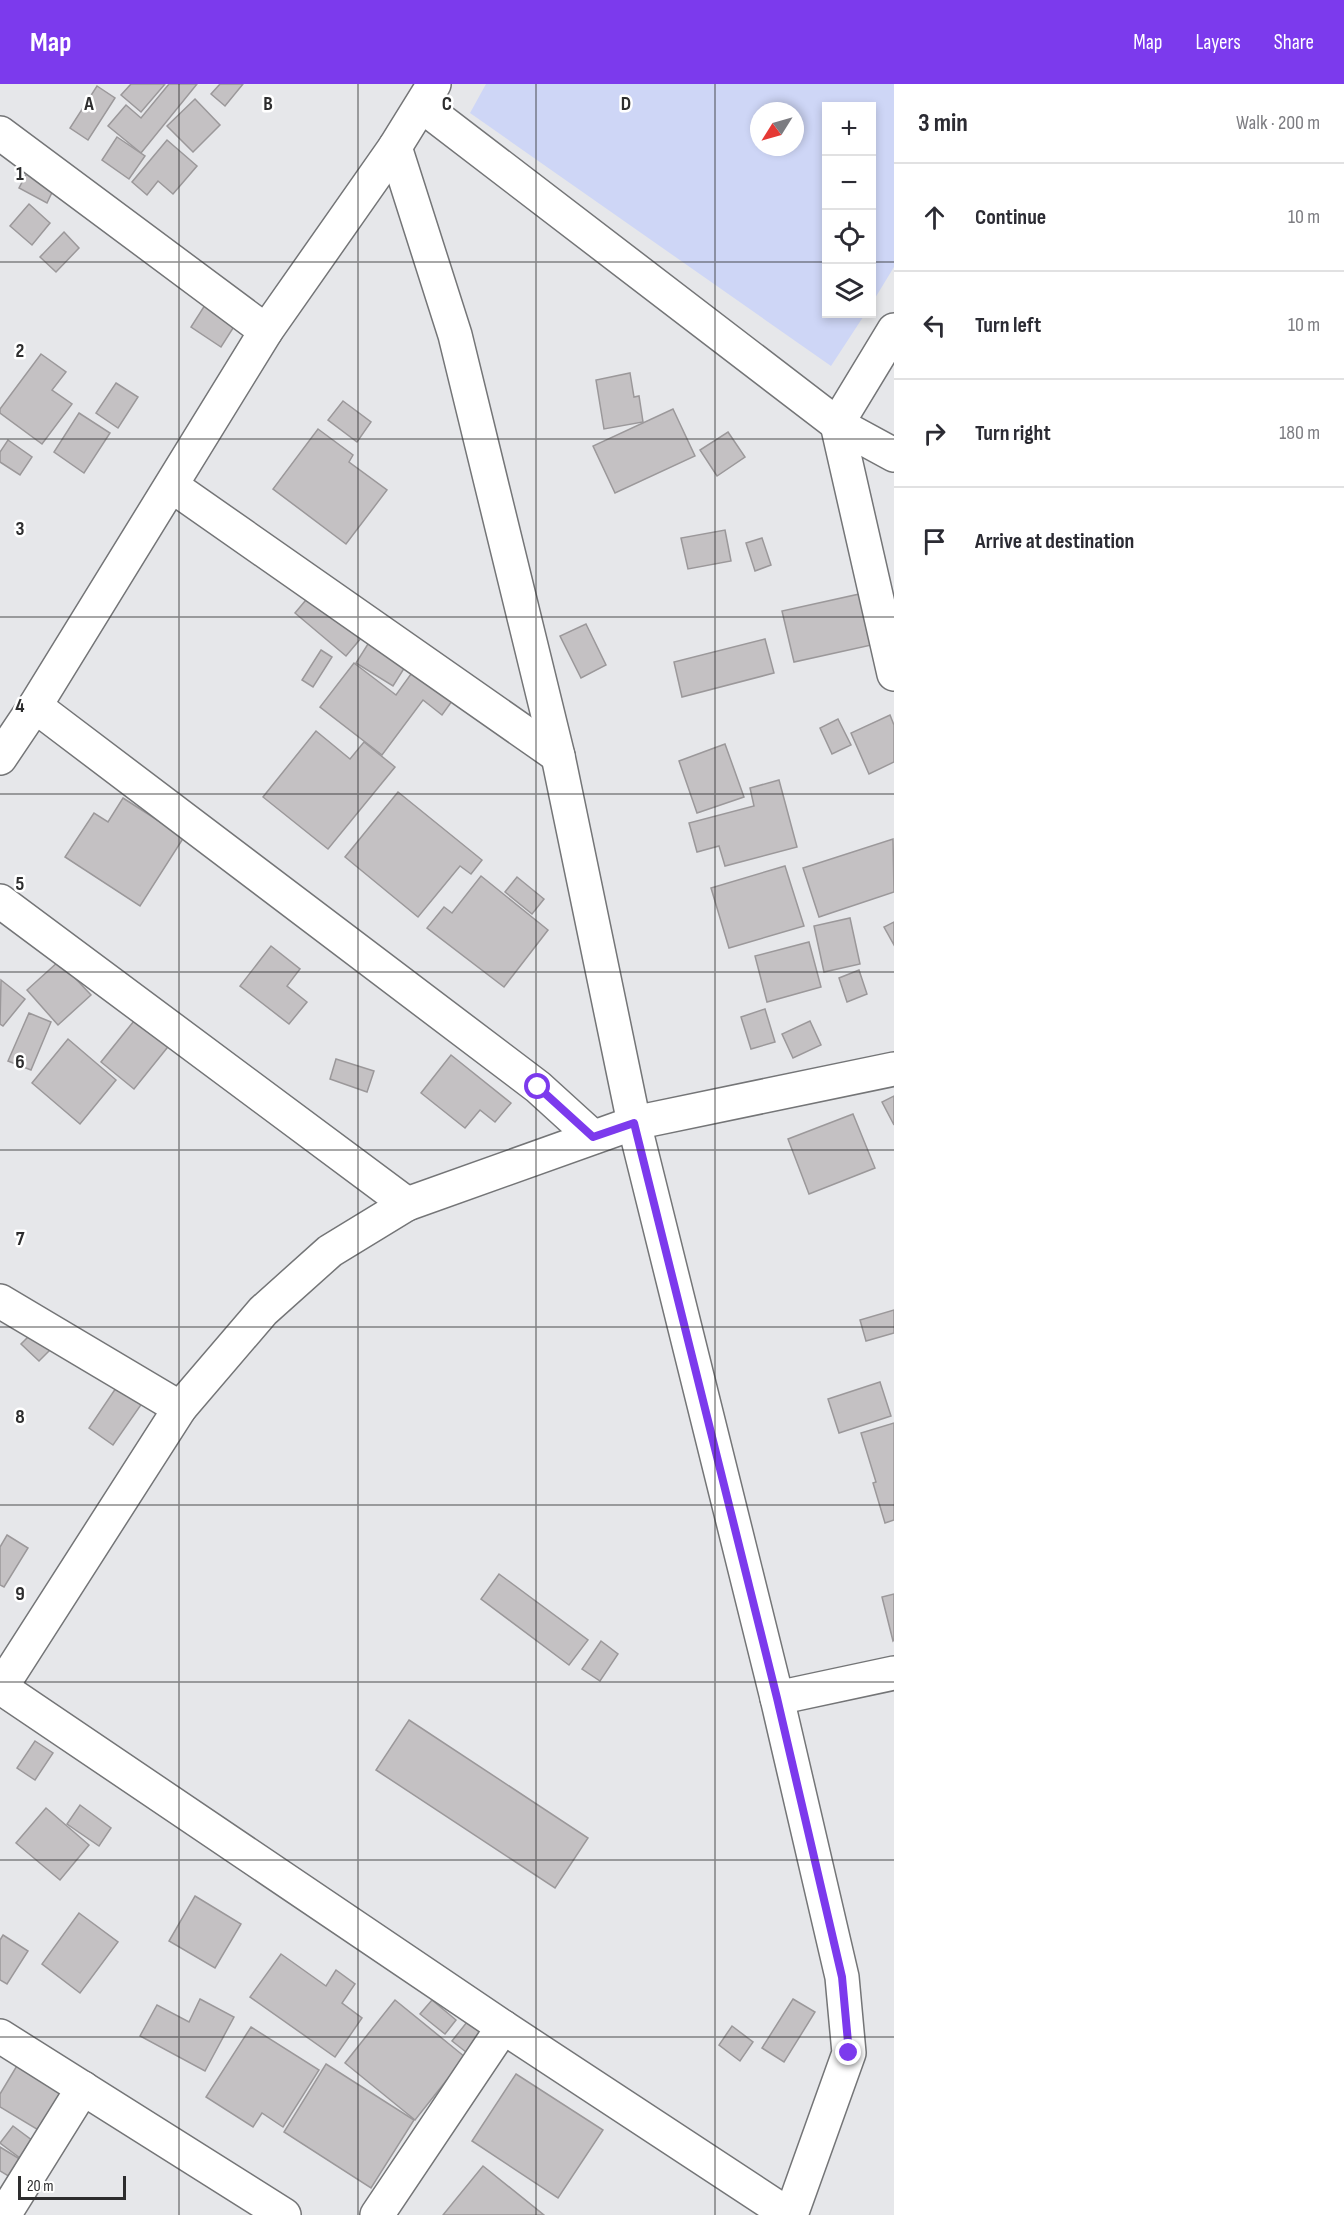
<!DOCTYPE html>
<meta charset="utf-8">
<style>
body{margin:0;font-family:"Sofia Sans Condensed",sans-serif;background:#f2f2f3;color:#2b2b33}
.controls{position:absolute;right:18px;top:18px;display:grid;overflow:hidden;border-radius:0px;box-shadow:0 3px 9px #0003}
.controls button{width:54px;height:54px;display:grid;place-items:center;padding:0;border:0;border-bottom:2px solid #e1e1e2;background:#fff;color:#2b2b33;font:30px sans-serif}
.compass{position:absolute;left:750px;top:18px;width:54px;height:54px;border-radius:50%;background:#fff;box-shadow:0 3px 9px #0003;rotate:233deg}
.scale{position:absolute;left:18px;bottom:15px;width:108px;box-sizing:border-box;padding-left:6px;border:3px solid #2d2d2e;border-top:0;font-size:16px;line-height:21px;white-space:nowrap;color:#2d2d2e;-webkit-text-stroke:4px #fff;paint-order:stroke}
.stop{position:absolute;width:18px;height:18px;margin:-14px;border:4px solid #7c3aed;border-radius:50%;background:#fff}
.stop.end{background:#7c3aed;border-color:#fff;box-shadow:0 2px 6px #0008}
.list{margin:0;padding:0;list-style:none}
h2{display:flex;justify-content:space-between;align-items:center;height:78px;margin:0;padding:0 24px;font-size:26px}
h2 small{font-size:20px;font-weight:400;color:#7c7c81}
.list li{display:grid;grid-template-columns:39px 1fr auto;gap:18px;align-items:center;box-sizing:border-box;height:108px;padding:0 24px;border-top:2px solid #e1e1e2}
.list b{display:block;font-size:22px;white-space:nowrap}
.list em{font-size:20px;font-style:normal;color:#7c7c81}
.icon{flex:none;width:33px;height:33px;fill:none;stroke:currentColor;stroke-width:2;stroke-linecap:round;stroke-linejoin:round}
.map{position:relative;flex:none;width:894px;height:2131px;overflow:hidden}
header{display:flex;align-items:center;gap:36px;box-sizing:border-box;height:84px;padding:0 30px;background:#7c3aed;color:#fff}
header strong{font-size:28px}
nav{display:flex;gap:33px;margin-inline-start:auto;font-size:21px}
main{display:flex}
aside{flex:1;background:#fff}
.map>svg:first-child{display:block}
.green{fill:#ced6f6;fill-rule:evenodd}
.building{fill:#c4c1c3;stroke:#9b989a;stroke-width:1.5}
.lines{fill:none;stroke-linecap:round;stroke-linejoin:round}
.minor-casing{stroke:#747577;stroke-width:36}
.minor{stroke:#fff;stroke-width:33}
.route{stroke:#7c3aed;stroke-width:8}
.grid{fill:none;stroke:#2d2d2e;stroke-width:1.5;stroke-opacity:0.55}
.grid-label{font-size:20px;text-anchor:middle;font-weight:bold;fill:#2d2d2e;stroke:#fff;stroke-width:5;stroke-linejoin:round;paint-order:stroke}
</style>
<header>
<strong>Map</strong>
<nav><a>Map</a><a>Layers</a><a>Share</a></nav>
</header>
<main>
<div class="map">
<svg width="894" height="2131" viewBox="0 0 894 2131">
<rect width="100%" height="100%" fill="#e6e7ea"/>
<!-- green -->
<path class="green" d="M 486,0 L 894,0 L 894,183 L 872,219 L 872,22 L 826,22 L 826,230 L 865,230 L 831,282 L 470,29 ZM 759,27 L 795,27 L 795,63 L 759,63 Z"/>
<!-- building -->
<g class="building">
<path d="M 131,0 L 165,0 L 141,28 L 121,11 Z"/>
<path d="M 169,0 L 197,0 L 141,69 L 108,42 L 126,21 L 141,34 Z"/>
<path d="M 220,0 L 243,0 L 225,22 L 211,10 Z"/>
<path d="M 97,2 L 115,14 L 88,56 L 70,44 Z"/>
<path d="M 195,15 L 220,41 L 193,68 L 167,42 Z"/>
<path d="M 117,53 L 145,72 L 129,95 L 102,76 Z"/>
<path d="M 167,56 L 197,82 L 173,110 L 158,97 L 147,111 L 132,98 Z"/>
<path d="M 28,87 L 55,102 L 47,119 L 19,104 Z"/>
<path d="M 29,120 L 50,139 L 32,161 L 10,142 Z"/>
<path d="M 64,148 L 79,164 L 56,188 L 40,173 Z"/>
<path d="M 205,221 L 235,241 L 221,263 L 191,243 Z"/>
<path d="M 41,270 L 66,288 L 52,306 L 72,320 L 42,360 L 0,329 L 0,325 Z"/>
<path d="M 630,289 L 634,313 L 639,312 L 643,338 L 604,345 L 596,296 Z"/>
<path d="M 116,299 L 138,313 L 118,344 L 96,329 Z"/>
<path d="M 343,317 L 371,338 L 357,358 L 328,336 Z"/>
<path d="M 673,325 L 695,372 L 615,409 L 593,362 Z"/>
<path d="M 79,329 L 110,349 L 84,389 L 54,368 Z"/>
<path d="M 318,345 L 353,371 L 349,378 L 387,406 L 346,460 L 273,405 Z"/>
<path d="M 728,348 L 745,373 L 717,392 L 700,366 Z"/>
<path d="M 8,356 L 32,373 L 20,391 L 0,378 L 0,368 Z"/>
<path d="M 725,446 L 731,477 L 688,485 L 681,454 Z"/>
<path d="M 762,454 L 771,481 L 755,487 L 746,459 Z"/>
<path d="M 316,504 L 367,547 L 346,572 L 295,529 Z"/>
<path d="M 864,509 L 876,560 L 794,578 L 782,527 Z"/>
<path d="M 586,540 L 606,581 L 581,594 L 560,552 Z"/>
<path d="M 373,552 L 410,575 L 393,602 L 356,579 Z"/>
<path d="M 765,555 L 774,589 L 682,613 L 674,578 Z"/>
<path d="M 321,566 L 332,573 L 313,603 L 302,596 Z"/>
<path d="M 354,579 L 396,611 L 416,583 L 455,613 L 442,631 L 423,616 L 382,671 L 320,623 Z"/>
<path d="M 890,631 L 894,641 L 894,678 L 869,690 L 851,649 Z"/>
<path d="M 838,635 L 851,661 L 832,670 L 820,644 Z"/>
<path d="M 316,647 L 350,675 L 364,658 L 395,683 L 328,765 L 263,713 Z"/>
<path d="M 725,660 L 744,713 L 697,729 L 679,677 Z"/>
<path d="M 779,696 L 797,763 L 725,782 L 719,762 L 697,768 L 689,739 L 754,722 L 750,704 Z"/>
<path d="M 398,708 L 482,776 L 471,790 L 460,782 L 418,833 L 345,773 Z"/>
<path d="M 123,714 L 184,753 L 140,822 L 65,773 L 94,729 L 108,738 Z"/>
<path d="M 893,755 L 894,808 L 819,833 L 803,784 Z"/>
<path d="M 785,782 L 804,842 L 729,864 L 711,804 Z"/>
<path d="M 481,792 L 548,846 L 504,903 L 427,844 L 444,823 L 452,829 Z"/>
<path d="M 517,793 L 544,815 L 532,830 L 505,808 Z"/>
<path d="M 850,834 L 860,880 L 824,888 L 814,842 Z"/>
<path d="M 894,838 L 894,861 L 884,843 Z"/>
<path d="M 809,858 L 821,903 L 767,918 L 755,872 Z"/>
<path d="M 271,862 L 300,885 L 287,902 L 307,918 L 289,940 L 240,902 Z"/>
<path d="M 59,877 L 91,911 L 58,941 L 27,906 Z"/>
<path d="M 859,886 L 867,910 L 847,918 L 839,894 Z"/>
<path d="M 1,896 L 25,915 L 3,942 L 0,940 Z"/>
<path d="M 765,925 L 775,958 L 751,965 L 741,933 Z"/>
<path d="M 29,929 L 51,938 L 31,986 L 8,977 Z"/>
<path d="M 138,932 L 171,959 L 134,1005 L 101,978 Z"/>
<path d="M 810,937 L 821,961 L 793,974 L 782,950 Z"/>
<path d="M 68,955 L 116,996 L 80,1040 L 32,999 Z"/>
<path d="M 451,971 L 511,1019 L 495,1038 L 480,1026 L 465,1044 L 421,1009 Z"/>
<path d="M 336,975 L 374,987 L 367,1008 L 330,995 Z"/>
<path d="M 894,1012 L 894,1041 L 882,1018 Z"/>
<path d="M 853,1030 L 875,1084 L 809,1110 L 788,1055 Z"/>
<path d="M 894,1226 L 894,1249 L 866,1257 L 860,1236 Z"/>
<path d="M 42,1239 L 59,1257 L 39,1277 L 21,1260 Z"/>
<path d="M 120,1298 L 145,1315 L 113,1361 L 89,1344 Z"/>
<path d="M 880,1298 L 891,1332 L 839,1349 L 828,1315 Z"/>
<path d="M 894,1339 L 894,1436 L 885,1439 L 873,1399 L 876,1398 L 861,1349 Z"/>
<path d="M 7,1451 L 28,1464 L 4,1503 L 0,1501 L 0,1463 Z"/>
<path d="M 499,1490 L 588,1556 L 569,1581 L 481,1515 Z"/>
<path d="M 894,1510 L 894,1556 L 893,1557 L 882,1513 Z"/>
<path d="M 601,1557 L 618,1570 L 600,1597 L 582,1585 Z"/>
<path d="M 409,1636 L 588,1754 L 555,1804 L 376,1686 Z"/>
<path d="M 35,1657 L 53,1669 L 35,1696 L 17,1684 Z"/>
<path d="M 80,1721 L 111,1744 L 99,1762 L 67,1740 Z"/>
<path d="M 46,1724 L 89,1761 L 60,1796 L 16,1759 Z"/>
<path d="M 195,1812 L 241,1840 L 215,1884 L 169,1857 Z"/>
<path d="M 79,1829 L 118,1858 L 80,1909 L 42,1880 Z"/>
<path d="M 3,1851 L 28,1867 L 7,1900 L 0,1896 L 0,1856 Z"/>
<path d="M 281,1870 L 326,1902 L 336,1886 L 355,1900 L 342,1919 L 362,1934 L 335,1973 L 250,1913 Z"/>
<path d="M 200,1915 L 234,1933 L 205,1987 L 140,1952 L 157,1921 L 189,1938 Z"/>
<path d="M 793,1915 L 815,1928 L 784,1978 L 762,1964 Z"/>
<path d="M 395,1916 L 465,1973 L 415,2036 L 345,1979 Z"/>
<path d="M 432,1916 L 456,1936 L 445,1950 L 420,1930 Z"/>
<path d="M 467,1938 L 486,1953 L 471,1972 L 452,1957 Z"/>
<path d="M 732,1942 L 753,1958 L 740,1977 L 719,1961 Z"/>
<path d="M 251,1943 L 319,1986 L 283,2043 L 262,2029 L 253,2043 L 206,2013 Z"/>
<path d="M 18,1980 L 64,2007 L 40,2047 L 0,2023 L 0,2010 Z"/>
<path d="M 326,1980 L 414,2036 L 371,2104 L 284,2048 Z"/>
<path d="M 516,1990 L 603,2046 L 558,2114 L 472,2057 Z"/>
<path d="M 13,2042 L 33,2057 L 20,2074 L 0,2059 Z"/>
<path d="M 0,2063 L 36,2085 L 25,2102 L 0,2087 Z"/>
<path d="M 483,2082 L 544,2131 L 443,2131 Z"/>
</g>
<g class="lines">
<!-- minor casing -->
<g class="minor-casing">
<g id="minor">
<path d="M 422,22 L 837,340 L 894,371"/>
<path d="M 0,49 L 266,247"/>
<path d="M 395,63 L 455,251 L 558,672 L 634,1039 L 777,1614 L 842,1893 L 849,1969 L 791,2131"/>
<path d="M 894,246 L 837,340 L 894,590"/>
<path d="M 172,402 L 558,672"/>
<path d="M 35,622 L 538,1003 L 593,1053"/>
<path d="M 0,674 L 35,622 L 266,247 L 395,63 L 434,0"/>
<path d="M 0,817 L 407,1120"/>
<path d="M 0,1217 L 180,1324"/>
<path d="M 0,1603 L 503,1943 L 789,2131"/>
<path d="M 0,1605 L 180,1324 L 263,1227 L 330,1167 L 407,1120 L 634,1039 L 894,985"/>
<path d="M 777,1614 L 894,1589"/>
<path d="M 0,1952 L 284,2131"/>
<path d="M 4,2131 L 83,2004"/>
<path d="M 377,2131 L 503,1943"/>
</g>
</g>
<!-- minor -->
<use href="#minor" class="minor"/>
</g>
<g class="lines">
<!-- route -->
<path class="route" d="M 538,1003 L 593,1053 L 634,1039 L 777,1614 L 842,1893 L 849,1969"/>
</g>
<!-- grid -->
<path class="grid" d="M 179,0 L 179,2131M 358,0 L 358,2131M 536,0 L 536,2131M 715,0 L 715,2131M 0,178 L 826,178M 872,178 L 894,178M 0,355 L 894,355M 0,533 L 894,533M 0,710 L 894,710M 0,888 L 894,888M 0,1066 L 894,1066M 0,1243 L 894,1243M 0,1421 L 894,1421M 0,1598 L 894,1598M 0,1776 L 894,1776M 0,1953 L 894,1953"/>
<g class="grid-label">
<text x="89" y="26">A</text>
<text x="268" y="26">B</text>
<text x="447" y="26">C</text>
<text x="626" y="26">D</text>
<text x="20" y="96">1</text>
<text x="20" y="273">2</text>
<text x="20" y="451">3</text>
<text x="20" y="628">4</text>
<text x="20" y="806">5</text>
<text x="20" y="984">6</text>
<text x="20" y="1161">7</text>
<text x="20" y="1339">8</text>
<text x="20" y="1516">9</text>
</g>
</svg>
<div class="controls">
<button>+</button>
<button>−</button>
<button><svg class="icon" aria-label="locate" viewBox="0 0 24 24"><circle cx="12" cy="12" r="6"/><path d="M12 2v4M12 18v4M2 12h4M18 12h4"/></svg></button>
<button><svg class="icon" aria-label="layers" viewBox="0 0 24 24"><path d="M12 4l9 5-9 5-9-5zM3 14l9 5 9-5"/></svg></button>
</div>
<svg class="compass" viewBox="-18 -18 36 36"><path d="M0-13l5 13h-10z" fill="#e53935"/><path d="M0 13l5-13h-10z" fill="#7c7c81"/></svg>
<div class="scale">20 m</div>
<div class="stop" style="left:538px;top:1003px"></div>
<div class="stop end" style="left:849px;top:1969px"></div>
</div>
<aside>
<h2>3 min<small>Walk · 200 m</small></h2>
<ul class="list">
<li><svg class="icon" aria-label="ahead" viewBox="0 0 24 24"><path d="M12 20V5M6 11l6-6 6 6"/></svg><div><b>Continue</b></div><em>10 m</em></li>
<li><svg class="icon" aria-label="left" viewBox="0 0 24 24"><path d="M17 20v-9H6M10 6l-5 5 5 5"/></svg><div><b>Turn left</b></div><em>10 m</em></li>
<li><svg class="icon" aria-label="right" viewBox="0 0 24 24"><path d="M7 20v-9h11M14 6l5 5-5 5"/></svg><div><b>Turn right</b></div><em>180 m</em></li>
<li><svg class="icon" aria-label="arrive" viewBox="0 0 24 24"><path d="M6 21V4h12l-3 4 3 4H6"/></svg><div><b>Arrive at destination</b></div></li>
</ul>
</aside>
</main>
